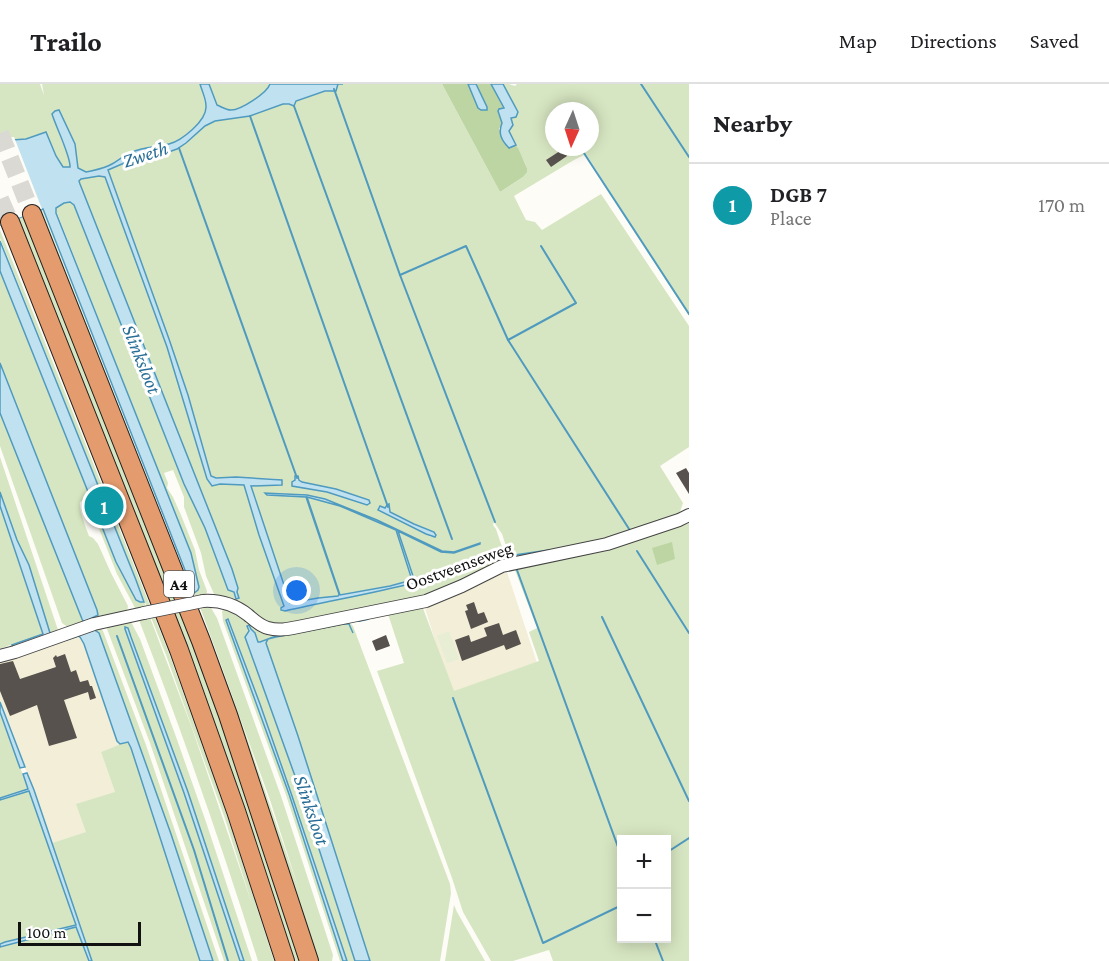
<!DOCTYPE html>
<meta charset="utf-8">
<style>
body{margin:0;font-family:"Crimson Pro",serif;background:#f6f6f6;color:#202124}
.controls{position:absolute;right:18px;bottom:18px;display:grid;overflow:hidden;border-radius:0px;box-shadow:0 3px 15px #0003}
.controls button{width:54px;height:54px;display:grid;place-items:center;padding:0;border:0;border-bottom:2px solid #e0e0e0;background:#fff;color:#202124;font:30px sans-serif}
.compass{position:absolute;left:545px;top:18px;width:54px;height:54px;border-radius:50%;background:#fff;box-shadow:0 3px 15px #0003;rotate:183deg}
.scale{position:absolute;left:18px;bottom:15px;width:123px;box-sizing:border-box;padding-left:6px;border:3px solid #111;border-top:0;font-size:16px;line-height:21px;white-space:nowrap;color:#111;-webkit-text-stroke:4px #fff;paint-order:stroke}
.you{position:absolute;left:297px;top:507px;width:21px;height:21px;margin:-15px;border:4px solid #fff;border-radius:50%;background:#1a73e8;box-shadow:0 0 0 9px #1a73e833}
.badge{display:grid;place-items:center;width:39px;height:39px;border-radius:50%;background:#0f766e;color:#fff;font-size:20px;font-weight:700}
.pin{position:absolute;translate:-50% -50%;border:3px solid #fff;box-shadow:0 2px 6px #0006}
.list{margin:0;padding:0;list-style:none}
h2{display:flex;justify-content:space-between;align-items:center;height:78px;margin:0;padding:0 24px;font-size:26px}
h2 small{font-size:20px;font-weight:400;color:#757577}
.list li{display:grid;grid-template-columns:39px 1fr auto;gap:18px;align-items:center;box-sizing:border-box;height:84px;padding:0 24px;border-top:2px solid #e0e0e0}
.list b{display:block;font-size:22px;white-space:nowrap}
.list p{margin:0;font-size:20px;white-space:nowrap;color:#757577}
.list em{font-size:20px;font-style:normal;color:#757577}
.map{position:relative;flex:none;width:689px;height:877px;overflow:hidden}
header{display:flex;align-items:center;gap:36px;box-sizing:border-box;height:84px;padding:0 30px;background:#fff;border-bottom:2px solid #e0e0e0}
header strong{font-size:28px}
nav{display:flex;gap:33px;margin-inline-start:auto;font-size:21px}
main{display:flex}
aside{flex:1;background:#fff}
.map>svg:first-child{display:block}
.farmland{fill:#f2eed8}
.green{fill:#d7e6c2;fill-rule:evenodd}
.forest{fill:#bdd5a3}
.pitch{fill:#e7eed3}
.water{fill:#c0e1f0;stroke:#4f9abf;stroke-width:1.5;fill-rule:evenodd}
.pier{fill:#fefcf6}
.lines{fill:none;stroke-linecap:round;stroke-linejoin:round}
.stream{stroke:#4f9abf;stroke-width:2}
.building{fill:#58524e}
.highway-tunnel{stroke:#dad9d4;stroke-width:18;stroke-dasharray:18 9;stroke-linecap:butt}
.minor-casing{stroke:#444;stroke-width:14}
.highway-casing{stroke:#222;stroke-width:20}
.minor{stroke:#fff;stroke-width:12}
.highway{stroke:#e49c6e;stroke-width:18}
.minor-bridge-casing{stroke:#444;stroke-width:14;stroke-linecap:butt}
.minor-bridge{stroke:#fff;stroke-width:12}
.labels{text-anchor:middle;stroke-width:6;stroke-linejoin:round;paint-order:stroke}
.shield{fill:#fff;stroke:#585858;stroke-width:1.5}
.shield-label{font-size:16px;font-weight:bold;fill:#111}
.street-label{font-size:18px;fill:#111;stroke:#fff}
.water-label{font-size:20px;font-style:italic;fill:#276d96;stroke:#fff}
</style>
<header>
<strong>Trailo</strong>
<nav><a>Map</a><a>Directions</a><a>Saved</a></nav>
</header>
<main>
<div class="map">
<svg width="689" height="877" viewBox="0 0 689 877">
<rect width="100%" height="100%" fill="#fefcf6"/>
<!-- farmland -->
<g class="farmland">
<path d="M 506,485 L 539,585 L 452,611 L 425,524 Z"/>
<path d="M 78,552 L 80,553 L 84,560 L 117,656 L 119,659 L 122,660 L 101,668 L 115,708 L 87,748 L 52,759 L 27,689 L 0,618 L 0,575 Z"/>
</g>
<!-- green -->
<g class="green">
<path d="M 0,0 L 40,0 L 44,11 L 42,0 L 200,0 L 206,23 L 206,29 L 202,37 L 184,52 L 171,60 L 149,63 L 122,72 L 112,80 L 102,84 L 86,88 L 77,86 L 52,30 L 62,58 L 70,75 L 71,81 L 70,83 L 63,83 L 56,72 L 46,48 L 26,55 L 12,56 L 0,61 Z"/>
<path d="M 204,0 L 306,0 L 233,28 L 216,29 Z"/>
<path d="M 338,0 L 442,0 L 500,108 L 523,93 L 527,84 C 523,72 510,56 509,45 L 513,40 L 511,34 L 518,28 L 503,0 L 509,0 L 515,2 L 517,0 L 689,0 L 689,232 L 586,70 L 574,76 L 514,112 L 526,136 L 535,138 L 542,146 L 601,110 L 689,242 L 689,363 L 660,382 L 683,419 L 679,431 L 609,454 L 545,468 L 509,471 L 502,450 L 494,438 L 493,441 L 496,445 L 506,475 L 511,473 L 511,475 L 499,482 L 423,512 L 275,542 L 214,510 L 206,492 L 201,469 L 184,423 L 184,413 L 173,386 L 164,389 L 168,399 L 167,404 L 173,413 L 181,431 L 195,466 L 199,486 L 207,507 L 206,512 L 196,514 L 194,509 L 198,506 L 199,503 L 191,469 L 57,129 L 56,124 C 61,119 68,116 74,121 L 184,400 L 205,444 L 228,506 L 234,508 L 236,514 L 239,514 L 237,507 L 238,504 L 232,485 L 80,100 L 79,97 L 81,95 L 99,92 L 105,93 L 167,263 L 207,395 L 212,402 L 220,400 L 244,400 L 259,451 L 285,523 L 290,519 L 251,401 L 282,401 L 281,395 L 236,393 L 212,394 L 211,392 L 188,311 L 169,255 L 108,86 L 136,74 L 151,70 L 163,70 L 186,59 L 205,42 L 215,37 L 283,20 L 294,22 L 296,17 L 330,6 ZM 554,27 L 590,27 L 590,63 L 554,63 ZM 296,392 L 298,392 L 302,398 L 336,405 L 370,417 L 367,421 L 327,408 L 292,402 L 292,397 L 295,396 ZM 389,420 L 390,428 L 435,449 L 435,452 L 431,453 L 378,425 L 380,422 L 385,424 L 387,421 Z"/>
<path d="M 68,99 L 71,101 L 72,106 L 71,108 L 51,115 L 49,115 L 47,111 L 47,108 Z"/>
<path d="M 42,126 L 210,554 L 238,628 L 299,806 L 270,716 L 200,523 L 210,522 L 217,534 L 281,712 L 333,871 L 332,877 L 318,877 L 266,718 L 39,127 Z"/>
<path d="M 26,132 L 194,560 L 303,877 L 292,877 L 16,136 Z"/>
<path d="M 0,146 L 169,569 L 227,731 L 274,877 L 258,877 C 222,762 182,648 139,536 L 149,531 L 192,644 L 252,820 L 224,732 L 166,571 L 0,154 Z"/>
<path d="M 0,187 L 97,431 L 93,433 L 87,415 L 80,418 C 79,426 86,444 89,452 L 93,454 L 98,460 L 111,489 L 128,522 L 127,527 L 69,544 L 62,539 L 0,362 L 0,329 L 82,535 L 90,537 L 90,535 L 98,531 L 97,526 L 0,279 Z"/>
<path d="M 0,373 L 58,546 L 57,549 L 13,564 L 10,561 L 0,565 L 0,422 L 43,551 L 13,560 L 50,549 L 29,481 L 17,456 L 0,408 Z"/>
<path d="M 99,435 L 116,478 L 136,516 L 140,518 L 144,518 L 147,524 L 136,526 L 134,522 L 117,490 L 96,437 Z"/>
<path d="M 689,436 L 689,877 L 553,877 L 549,866 L 513,877 L 491,877 L 463,828 L 452,794 L 377,587 L 404,579 L 387,527 L 421,519 L 454,607 L 539,577 L 529,548 L 537,544 L 513,481 ZM 622,756 L 666,756 L 666,854 L 622,854 Z"/>
<path d="M 226,524 L 254,540 L 349,538 L 353,542 L 450,800 L 451,809 L 440,877 L 370,877 L 298,652 L 266,561 L 267,556 L 261,558 L 258,558 L 255,548 L 248,541 L 247,542 L 248,548 L 245,553 L 300,706 L 355,877 L 347,877 C 310,762 271,649 229,536 L 226,535 L 289,710 L 343,877 L 340,877 L 286,711 L 223,537 L 222,527 Z"/>
<path d="M 130,536 L 140,555 L 175,650 L 206,738 L 252,877 L 224,877 L 150,659 L 107,545 L 109,542 Z"/>
<path d="M 100,543 L 103,547 L 146,661 L 219,877 L 213,877 L 171,750 L 99,549 L 93,545 Z"/>
<path d="M 0,628 L 28,705 L 0,714 Z"/>
<path d="M 126,658 L 129,658 L 131,664 L 200,877 L 92,877 L 52,759 L 86,748 L 76,720 L 115,708 L 101,668 Z"/>
<path d="M 29,706 L 89,877 L 0,877 L 0,716 Z"/>
<path d="M 454,821 L 457,828 L 485,877 L 445,877 Z"/>
</g>
<!-- forest -->
<g class="forest">
<path d="M 442,0 L 468,0 L 478,24 L 487,23 L 476,0 L 491,0 L 504,25 L 498,29 L 502,39 L 499,45 L 518,64 L 527,84 L 527,88 L 523,93 L 500,108 Z"/>
<path d="M 672,458 L 675,475 L 657,481 L 652,464 Z"/>
</g>
<!-- pitch -->
<path class="pitch" d="M 449,547 L 459,575 L 447,579 L 437,552 Z"/>
<!-- water -->
<g class="water">
<path d="M 200,0 L 209,0 L 217,21 C 222,23 226,26 231,26 C 241,26 267,9 270,0 L 343,0 L 338,0 L 336,7 L 325,7 L 296,17 L 294,22 L 289,20 L 283,20 L 250,32 L 215,37 L 205,42 L 186,59 L 177,65 L 163,70 L 150,70 L 136,74 L 108,86 L 169,255 L 188,311 L 211,392 L 216,394 L 236,393 L 282,396 L 282,401 L 251,402 L 290,519 L 318,514 L 338,512 L 339,510 L 306,413 L 267,411 L 265,409 L 307,411 L 325,415 L 377,436 L 442,467 L 454,468 L 480,459 L 480,460 L 454,469 L 441,468 L 398,447 L 414,495 L 413,499 C 371,510 328,517 285,527 L 281,526 L 281,524 L 284,522 L 259,451 L 244,401 L 220,400 L 212,402 L 207,395 L 167,263 L 105,93 L 99,92 L 81,95 L 79,97 L 80,100 L 232,485 L 238,504 L 237,508 L 239,514 L 236,515 L 234,508 L 228,506 L 205,444 L 184,400 L 74,121 L 70,118 L 64,119 L 56,124 L 56,129 L 191,469 L 199,503 L 198,506 L 194,509 L 43,125 L 0,141 L 12,56 L 26,55 L 46,48 L 56,72 L 63,83 L 70,83 C 71,73 56,43 52,30 L 55,27 L 59,26 L 75,60 L 78,84 L 86,88 C 94,86 104,85 112,80 C 119,76 124,71 132,68 C 144,63 157,63 169,60 C 181,57 207,37 206,22 C 206,15 202,7 200,0 ZM 307,413 L 340,422 L 396,446 L 412,496 L 390,502 L 340,511 Z"/>
<path d="M 468,0 L 476,0 L 487,23 L 487,26 L 481,26 L 478,24 Z"/>
<path d="M 491,0 L 503,0 L 518,28 L 516,33 L 511,34 L 513,41 L 509,47 L 516,61 L 509,64 C 501,56 498,49 502,39 L 498,27 L 499,25 L 504,24 Z"/>
<path d="M 0,157 L 136,496 L 144,518 L 140,518 L 136,516 L 116,478 L 0,187 Z"/>
<path d="M 0,279 L 97,526 L 98,531 L 90,535 L 90,537 L 83,537 L 82,535 L 0,329 Z"/>
<path d="M 295,392 L 298,392 L 299,396 L 302,398 L 336,405 L 369,416 L 370,419 L 367,421 L 327,408 L 292,402 L 292,398 L 295,396 Z"/>
<path d="M 0,408 L 17,456 L 29,481 L 50,549 L 48,552 L 14,564 L 12,561 L 43,550 L 0,422 Z"/>
<path d="M 389,420 L 390,428 L 414,440 L 434,448 L 436,451 L 435,453 L 426,450 L 378,426 L 380,422 L 385,424 L 387,421 Z"/>
<path d="M 228,535 L 260,620 L 291,709 L 347,877 L 343,877 L 289,710 L 226,536 Z"/>
<path d="M 343,540 L 276,553 L 268,555 L 266,559 L 298,652 L 370,877 L 355,877 L 300,706 L 245,553 L 249,547 L 247,542 L 249,541 L 251,545 L 255,549 L 258,558 L 260,558 L 276,552 L 346,539 L 349,540 L 353,549 L 349,540 Z"/>
<path d="M 125,543 L 128,544 L 131,553 L 188,708 L 244,877 L 240,877 L 184,709 L 125,545 Z"/>
<path d="M 93,545 L 99,549 L 171,750 L 213,877 L 200,877 L 131,664 L 128,658 L 120,660 L 117,657 L 84,560 L 80,553 L 78,552 L 66,556 Z"/>
<path d="M 0,618 L 25,683 L 20,684 L 0,628 Z"/>
<path d="M 27,689 L 34,706 L 92,877 L 89,877 L 76,843 L 0,863 L 0,860 L 5,858 L 76,841 L 29,707 L 0,716 L 0,714 L 28,705 L 23,690 Z"/>
</g>
<!-- pier -->
<path class="pier" d="M 11,53 L 14,53 L 42,125 L 0,141 L 0,58 Z"/>
<g class="lines">
<!-- stream -->
<g class="stream">
<path d="M 641,0 L 689,73"/>
<path d="M 334,5 L 400,191 L 495,438"/>
<path d="M 294,22 L 452,455"/>
<path d="M 250,32 L 388,423"/>
<path d="M 580,63 L 689,230"/>
<path d="M 179,64 L 297,394"/>
<path d="M 400,191 L 466,162 L 508,256 L 576,219 L 541,162"/>
<path d="M 508,256 L 631,448"/>
<path d="M 637,467 L 689,549"/>
<path d="M 509,472 L 551,466"/>
<path d="M 517,486 L 622,774"/>
<path d="M 602,533 L 689,717"/>
<path d="M 359,537 L 368,535"/>
<path d="M 117,552 L 194,766 L 228,877"/>
<path d="M 453,614 L 543,859 L 622,821"/>
<path d="M 666,769 L 689,754"/>
<path d="M 654,854 L 663,877"/>
</g>
</g>
<!-- building -->
<g class="building">
<path d="M 563,65 L 567,72 L 551,83 L 546,76 Z"/>
<path d="M 686,384 L 689,389 L 689,410 L 676,389 Z"/>
<path d="M 474,518 L 478,530 L 484,528 L 488,538 L 471,545 L 465,527 L 468,526 L 466,521 Z"/>
<path d="M 499,539 L 503,551 L 516,546 L 521,560 L 506,566 L 504,561 L 462,577 L 455,556 L 469,551 L 471,558 L 487,552 L 484,544 Z"/>
<path d="M 386,551 L 390,562 L 376,567 L 372,557 Z"/>
<path d="M 65,570 L 71,588 L 76,586 L 80,598 L 88,596 L 90,602 L 92,602 L 96,614 L 90,616 L 88,608 L 64,616 L 77,654 L 49,662 L 37,621 L 10,632 L 0,607 L 0,580 L 13,577 L 20,595 L 56,583 L 53,574 L 56,571 L 57,573 Z"/>
</g>
<g class="lines">
<!-- highway-tunnel -->
<g class="highway-tunnel">
<path d="M 0,49 L 32,130"/>
<path d="M 0,115 L 10,138"/>
</g>
<!-- minor casing -->
<g class="minor-casing">
<g id="minor">
<path d="M 203,517 C 220,516 234,520 248,531 C 254,536 260,542 268,544 C 278,547 288,545 298,543 L 426,517 L 462,502 L 502,482 L 607,460 L 679,436 L 689,431"/>
<path d="M 0,572 L 15,568 L 94,540 L 144,529"/>
</g>
</g>
<!-- highway casing -->
<g class="highway-casing">
<g id="highway">
<path d="M 32,130 L 201,557 L 228,631 L 309,877"/>
<path d="M 10,138 L 150,492 L 179,566 L 236,727 L 285,877"/>
</g>
</g>
<!-- minor -->
<use href="#minor" class="minor"/>
<!-- highway -->
<use href="#highway" class="highway"/>
<!-- minor-bridge casing -->
<g class="minor-bridge-casing">
<path id="minor-bridge" d="M 144,529 L 203,517"/>
</g>
<!-- minor-bridge -->
<use href="#minor-bridge" class="minor-bridge"/>
</g>
<g class="labels">
<!-- shield labels -->
<rect class="shield" x="164" y="487" width="30" height="26" rx="4.5"/>
<g class="shield-label">
<text x="179" y="506">A4</text>
</g>
<!-- street labels -->
<g class="street-label">
<text transform="translate(459 482) rotate(-20)" y="6">Oostveenseweg</text>
</g>
<!-- water labels -->
<g class="water-label">
<text transform="translate(145 70) rotate(-18)" y="7">Zweth</text>
<text transform="translate(142 275) rotate(68)" y="7">Slinksloot</text>
<text transform="translate(312 726) rotate(71)" y="7">Slinksloot</text>
</g>
</g>
</svg>
<div class="controls">
<button>+</button>
<button>−</button>
</div>
<svg class="compass" viewBox="-18 -18 36 36"><path d="M0-13l5 13h-10z" fill="#e53935"/><path d="M0 13l5-13h-10z" fill="#757577"/></svg>
<div class="scale">100 m</div>
<div class="you"></div>
<div class="pin badge" style="left:104px;top:422px;background:#0f9aa8">1</div>
</div>
<aside>
<h2>Nearby<small></small></h2>
<ul class="list">
<li><span class="badge" style="background:#0f9aa8">1</span><div><b>DGB 7</b><p>Place</p></div><em>170 m</em></li>
</ul>
</aside>
</main>
